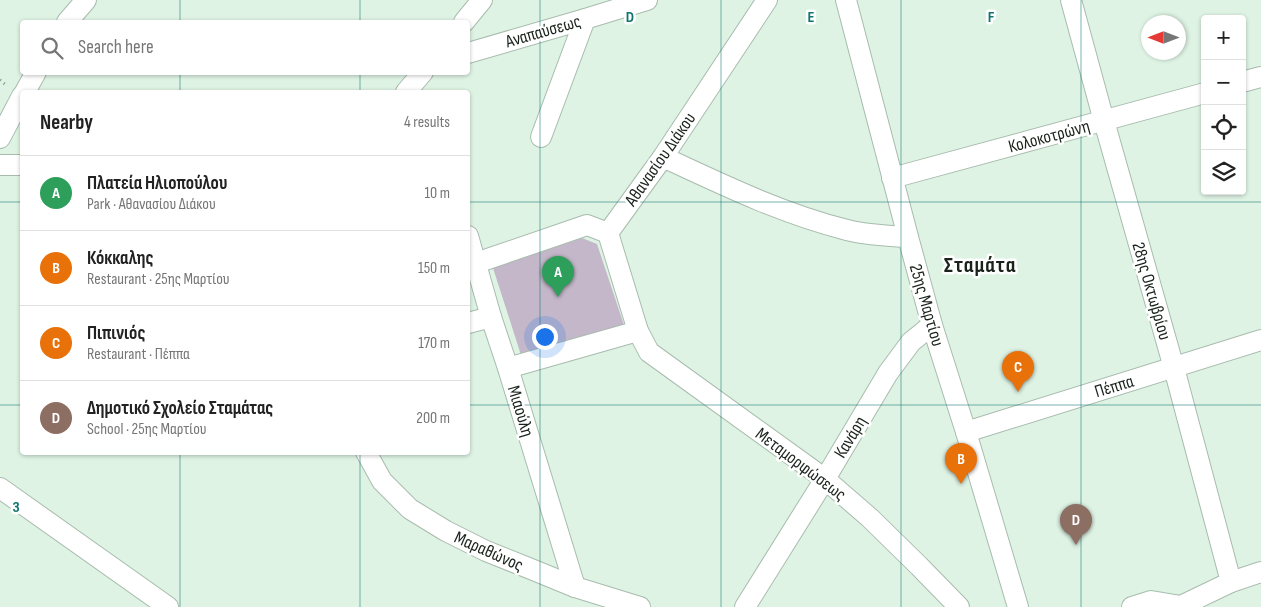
<!DOCTYPE html>
<meta charset="utf-8">
<style>
body{margin:0;font-family:"Sofia Sans Condensed",sans-serif;background:#f6f6f6;color:#222}
.controls{position:absolute;right:15px;top:15px;display:grid;overflow:hidden;border-radius:5px;box-shadow:0 1px 4px #0004}
.controls button{width:45px;height:45px;display:grid;place-items:center;padding:0;border:0;border-bottom:1px solid #e0e0e0;background:#fff;color:#222;font:25px sans-serif}
.compass{position:absolute;left:1141px;top:15px;width:45px;height:45px;border-radius:50%;background:#fff;box-shadow:0 1px 4px #0004;rotate:270deg}
.you{position:absolute;left:544px;top:336px;width:18px;height:18px;margin:-12px;border:4px solid #fff;border-radius:50%;background:#1a73e8;box-shadow:0 0 0 8px #1a73e833}
.badge{display:grid;place-items:center;width:32px;height:32px;border-radius:50%;background:#9643b2;color:#fff;font-size:16px;font-weight:700}
.pin{position:absolute;translate:-50% -41px;filter:drop-shadow(0 1px 2px #0008)}
.pin::after{content:'';position:absolute;top:26px;width:18px;height:15px;background:inherit;clip-path:polygon(0 0,100% 0,50% 100%)}
.list{margin:0;padding:0;list-style:none}
h2{display:flex;justify-content:space-between;align-items:center;height:65px;margin:0;padding:0 20px;font-size:21px}
h2 small{font-size:16px;font-weight:400;color:#767676}
.list li{display:grid;grid-template-columns:32px 1fr auto;gap:15px;align-items:center;box-sizing:border-box;height:75px;padding:0 20px;border-top:1px solid #e0e0e0}
.list b{display:block;font-size:19px;white-space:nowrap}
.list p{margin:0;font-size:16px;white-space:nowrap;color:#767676}
.list em{font-size:16px;font-style:normal;color:#767676}
.icon{flex:none;width:28px;height:28px;fill:none;stroke:currentColor;stroke-width:2;stroke-linecap:round;stroke-linejoin:round}
.map{position:relative;flex:none;width:1261px;height:607px;overflow:hidden}
.search{position:absolute;background:#fff;box-shadow:0 1px 4px #0004;left:20px;top:20px;width:450px;height:55px;display:flex;align-items:center;gap:12px;box-sizing:border-box;padding:0 18px;border-radius:5px;color:#767676;font-size:19px}
.panel{position:absolute;background:#fff;box-shadow:0 1px 4px #0004;left:20px;top:90px;width:450px;height:365px;border-radius:5px}
.map>svg:first-child{display:block}
.green{fill:#c4b7c9}
.lines{fill:none;stroke-linecap:round;stroke-linejoin:round}
.minor-casing{stroke:#a8bcae;stroke-width:22}
.path{stroke:#808e84;stroke-width:3;stroke-dasharray:1 4;stroke-linecap:butt}
.minor{stroke:#fff;stroke-width:20}
.grid{fill:none;stroke:#0f766e;stroke-width:1;stroke-opacity:0.55}
.labels{text-anchor:middle;stroke-width:5;stroke-linejoin:round;paint-order:stroke}
.street-label{font-size:18px;fill:#1a221c;stroke:#fff}
.district-label{font-size:22px;font-weight:bold;letter-spacing:1px;fill:#1a221c;stroke:#fff}
.grid-label{font-size:16px;text-anchor:middle;font-weight:bold;fill:#0f766e;stroke:#fff;stroke-width:5;stroke-linejoin:round;paint-order:stroke}
</style>
<div class="map">
<svg width="1261" height="607" viewBox="0 0 1261 607">
<rect width="100%" height="100%" fill="#def3e4"/>
<!-- green -->
<path class="green" d="M 582,238 L 597,244 L 624,325 L 521,355 L 493,268 Z"/>
<g class="lines">
<!-- minor casing -->
<g class="minor-casing">
<g id="minor">
<path d="M 846,0 L 908,237 L 932,325 L 966,432 L 1018,607"/>
<path d="M 1071,0 L 1104,121 L 1174,368 L 1231,582"/>
<path d="M 67,22 L 86,0"/>
<path d="M 464,22 L 482,0"/>
<path d="M 468,53 L 585,19 L 647,0"/>
<path d="M 1242,82 L 1261,77"/>
<path d="M 25,92 L 36,72"/>
<path d="M 406,92 L 423,72"/>
<path d="M 541,137 L 585,19"/>
<path d="M 0,138 L 22,96"/>
<path d="M 663,157 C 723,185 783,214 847,230 C 867,235 888,236 908,237"/>
<path d="M 0,165 L 22,165"/>
<path d="M 892,178 L 1205,93"/>
<path d="M 608,233 L 638,331 L 649,352 L 825,479 L 870,518 L 919,566 L 959,607"/>
<path d="M 608,233 L 663,157 L 767,0"/>
<path d="M 468,236 L 491,317 L 508,368 L 575,587"/>
<path d="M 476,263 L 587,225 L 608,233"/>
<path d="M 468,323 L 491,317"/>
<path d="M 508,368 L 638,331"/>
<path d="M 966,432 L 1261,340"/>
<path d="M 366,452 L 382,481 L 410,509 L 446,531 L 486,551 L 531,569 L 575,587 L 640,607"/>
<path d="M 0,488 L 168,607"/>
<path d="M 1181,606 L 1231,582 L 1261,572"/>
<path d="M 745,607 L 825,479 L 888,373 L 911,342 L 932,325"/>
<path d="M 1132,607 L 1151,601 L 1181,606"/>
</g>
</g>
<!-- path -->
<path class="path" d="M 0,80 L 7,86"/>
<!-- minor -->
<use href="#minor" class="minor"/>
</g>
<!-- grid -->
<path class="grid" d="M 180,0 L 180,22M 360,0 L 360,22M 540,0 L 540,607M 721,0 L 721,607M 901,0 L 901,607M 1081,0 L 1081,607M 180,72 L 180,92M 360,72 L 360,92M 0,202 L 22,202M 468,202 L 1261,202M 0,405 L 22,405M 468,405 L 1261,405M 180,452 L 180,607M 360,452 L 360,607"/>
<g class="labels">
<!-- street labels -->
<g class="street-label">
<text transform="translate(543 31) rotate(-16)" y="6">Αναπαύσεως</text>
<text transform="translate(1049 136) rotate(-15)" y="6">Κολοκοτρώνη</text>
<text transform="translate(660 159) rotate(-55)" y="6">Αθανασίου Διάκου</text>
<text transform="translate(1152 291) rotate(74)" y="6">28ης Οκτωβρίου</text>
<text transform="translate(927 305) rotate(74)" y="6">25ης Μαρτίου</text>
<text transform="translate(1114 386) rotate(-17)" y="6">Πέππα</text>
<text transform="translate(521 411) rotate(73)" y="6">Μιαούλη</text>
<text transform="translate(850 437) rotate(-59)" y="6">Κανάρη</text>
<text transform="translate(801 464) rotate(37)" y="6">Μεταμορφώσεως</text>
<text transform="translate(489 551) rotate(24)" y="6">Μαραθώνος</text>
</g>
<!-- district labels -->
<g class="district-label">
<text x="980" y="272">Σταμάτα</text>
</g>
</g>
<g class="grid-label">
<text x="630" y="22">D</text>
<text x="811" y="22">E</text>
<text x="991" y="22">F</text>
<text x="16" y="512">3</text>
</g>
</svg>
<div class="controls">
<button>+</button>
<button>−</button>
<button><svg class="icon" aria-label="locate" viewBox="0 0 24 24"><circle cx="12" cy="12" r="6"/><path d="M12 2v4M12 18v4M2 12h4M18 12h4"/></svg></button>
<button><svg class="icon" aria-label="layers" viewBox="0 0 24 24"><path d="M12 4l9 5-9 5-9-5zM3 14l9 5 9-5"/></svg></button>
</div>
<svg class="compass" viewBox="-18 -18 36 36"><path d="M0-13l5 13h-10z" fill="#e53935"/><path d="M0 13l5-13h-10z" fill="#767676"/></svg>
<div class="you"></div>
<div class="pin badge" style="left:558px;top:297px;background:#2e9e5b">A</div>
<div class="pin badge" style="left:961px;top:484px;background:#e8710a">B</div>
<div class="pin badge" style="left:1018px;top:392px;background:#e8710a">C</div>
<div class="pin badge" style="left:1076px;top:545px;background:#8d6e63">D</div>
<div class="search"><svg class="icon" aria-label="search" viewBox="0 0 24 24"><circle cx="10" cy="10" r="6"/><path d="M15 15l6 6"/></svg>Search here</div>
<section class="panel">
<h2>Nearby<small>4 results</small></h2>
<ul class="list">
<li><span class="badge" style="background:#2e9e5b">A</span><div><b>Πλατεία Ηλιοπούλου</b><p>Park · Αθανασίου Διάκου</p></div><em>10 m</em></li>
<li><span class="badge" style="background:#e8710a">B</span><div><b>Κόκκαλης</b><p>Restaurant · 25ης Μαρτίου</p></div><em>150 m</em></li>
<li><span class="badge" style="background:#e8710a">C</span><div><b>Πιπινιός</b><p>Restaurant · Πέππα</p></div><em>170 m</em></li>
<li><span class="badge" style="background:#8d6e63">D</span><div><b>Δημοτικό Σχολείο Σταμάτας</b><p>School · 25ης Μαρτίου</p></div><em>200 m</em></li>
</ul>
</section>
</div>
